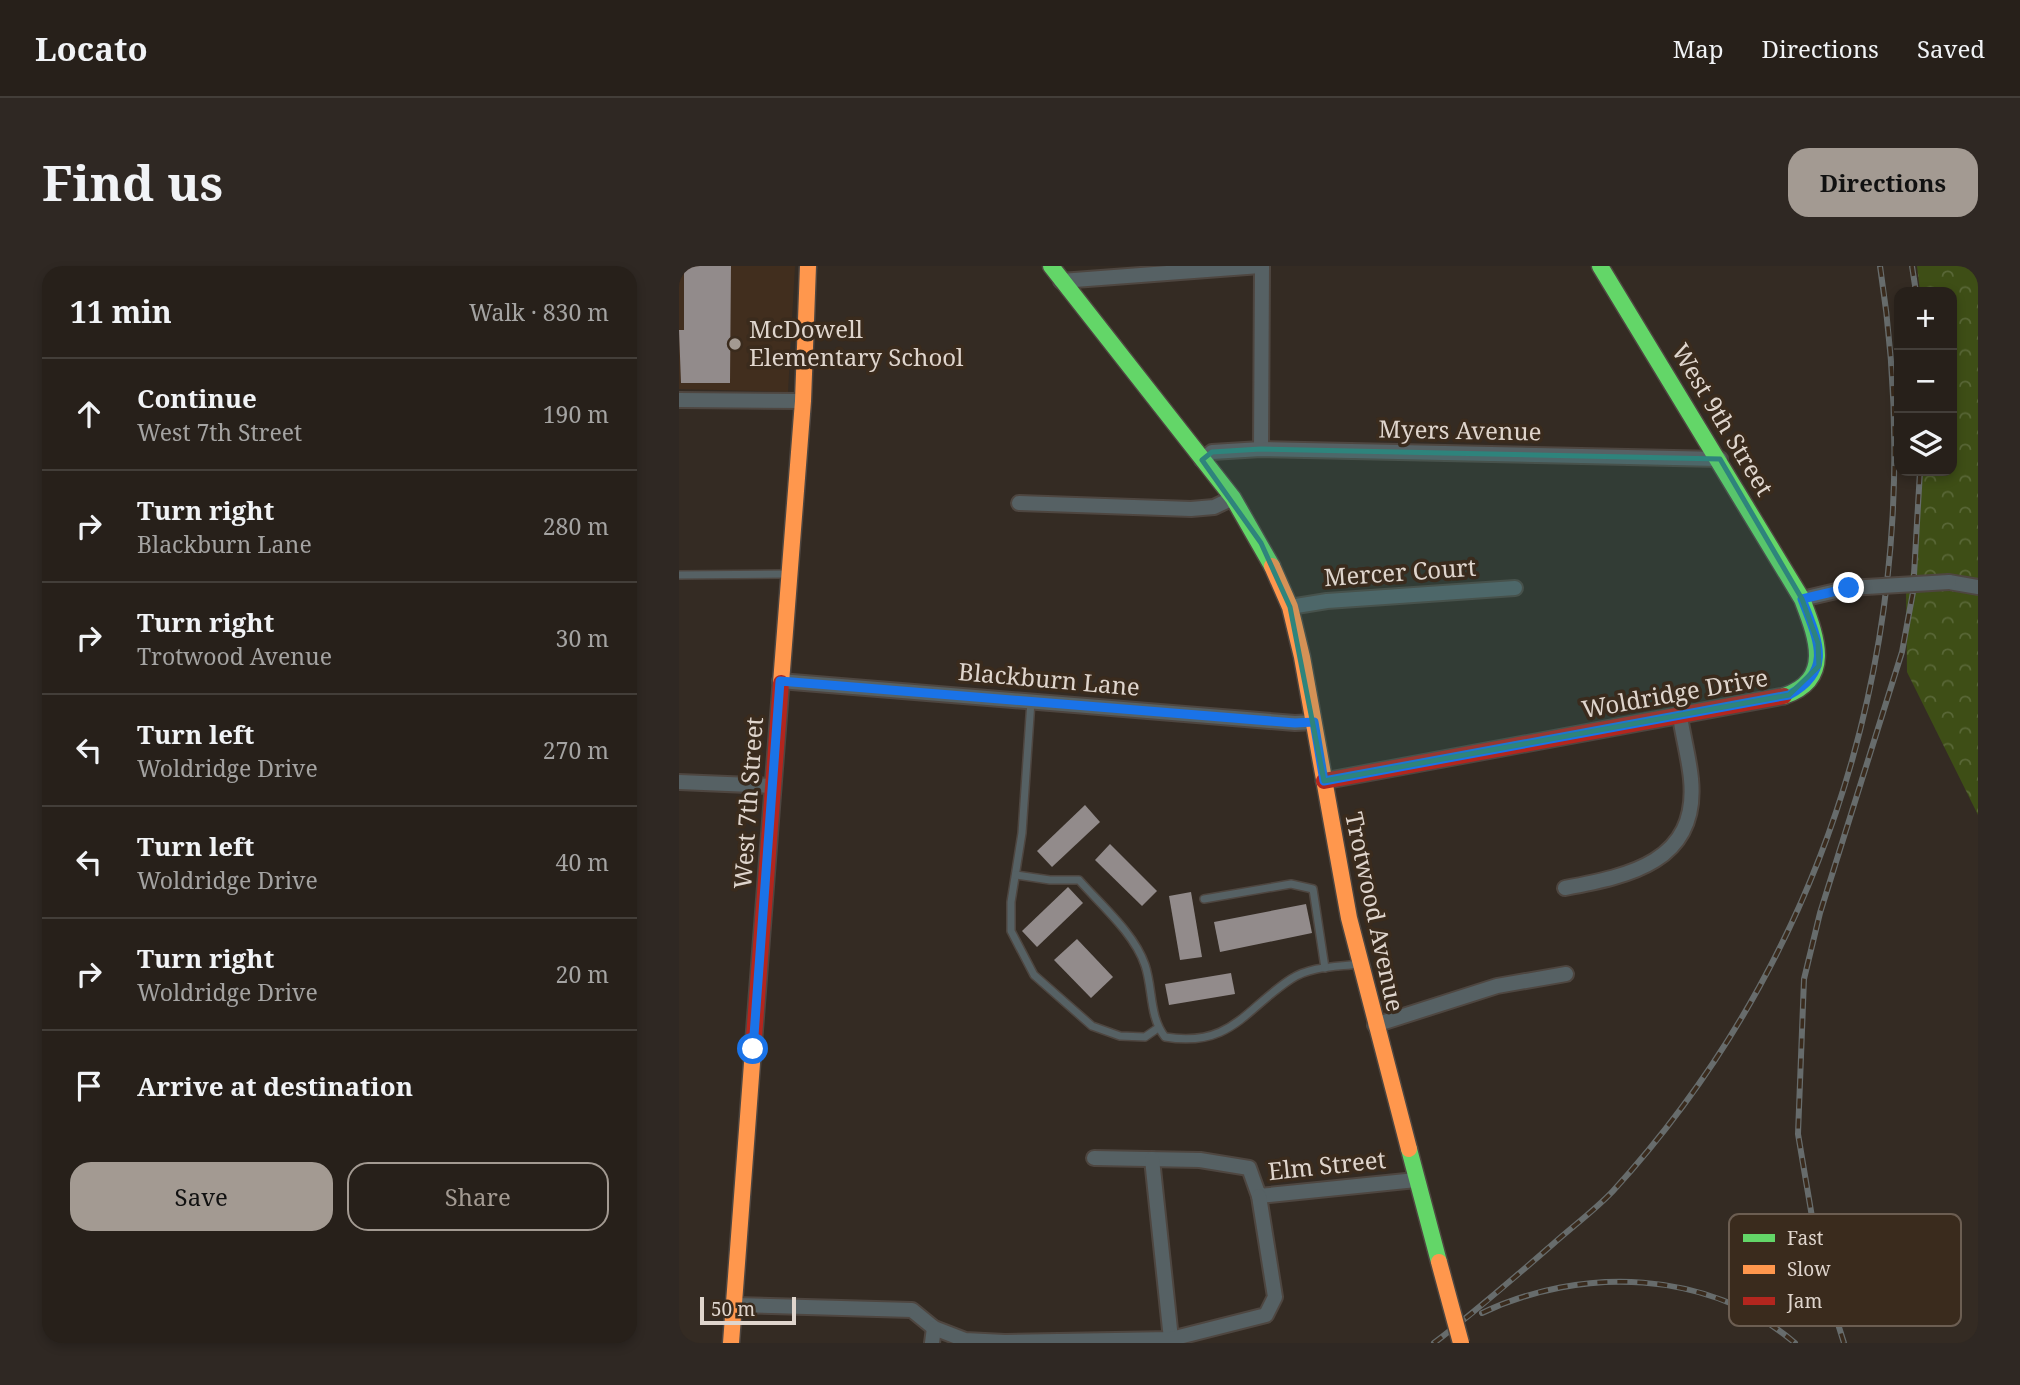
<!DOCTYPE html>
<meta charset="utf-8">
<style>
body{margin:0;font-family:"Noto Serif",serif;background:#2f2823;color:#f1f3f6}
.controls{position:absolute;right:21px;top:21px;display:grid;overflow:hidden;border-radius:14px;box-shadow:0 4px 10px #0003}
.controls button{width:63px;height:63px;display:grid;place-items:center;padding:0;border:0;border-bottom:2px solid #433e39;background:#27201a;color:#f1f3f6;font:35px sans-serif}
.scale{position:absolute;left:21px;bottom:18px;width:96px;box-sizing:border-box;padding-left:7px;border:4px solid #dfd5cd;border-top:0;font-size:19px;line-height:24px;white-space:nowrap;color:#dfd5cd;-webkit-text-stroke:5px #3a2b1d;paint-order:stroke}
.stop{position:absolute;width:21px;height:21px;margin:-16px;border:5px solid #1a73e8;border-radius:50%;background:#fff}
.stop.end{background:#1a73e8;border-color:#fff;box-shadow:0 2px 7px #0008}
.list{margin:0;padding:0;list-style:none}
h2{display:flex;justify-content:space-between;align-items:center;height:91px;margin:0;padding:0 28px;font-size:30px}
h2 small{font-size:23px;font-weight:400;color:#a4a3a2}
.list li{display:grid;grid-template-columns:46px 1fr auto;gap:21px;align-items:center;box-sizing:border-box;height:112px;padding:0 28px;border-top:2px solid #433e39}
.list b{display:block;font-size:26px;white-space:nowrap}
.list p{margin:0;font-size:23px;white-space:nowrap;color:#a4a3a2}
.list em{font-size:23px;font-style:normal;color:#a4a3a2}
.actions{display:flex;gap:14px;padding:21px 28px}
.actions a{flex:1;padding:16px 0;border:2px solid #a39a92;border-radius:21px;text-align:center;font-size:24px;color:#a39a92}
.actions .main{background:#a39a92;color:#111}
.icon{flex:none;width:38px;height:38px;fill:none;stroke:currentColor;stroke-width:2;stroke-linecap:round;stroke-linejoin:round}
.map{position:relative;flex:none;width:1299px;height:1077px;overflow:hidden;border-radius:21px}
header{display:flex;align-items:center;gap:42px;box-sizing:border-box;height:98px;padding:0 35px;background:#27201a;border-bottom:2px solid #433e39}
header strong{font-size:33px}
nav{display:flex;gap:38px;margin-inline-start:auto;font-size:24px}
.intro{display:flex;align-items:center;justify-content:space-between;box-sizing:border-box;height:168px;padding:0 42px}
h1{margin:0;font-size:49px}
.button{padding:18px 32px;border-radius:21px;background:#a39a92;color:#111;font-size:24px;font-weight:700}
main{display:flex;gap:42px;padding:0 42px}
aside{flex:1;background:#27201a;border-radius:21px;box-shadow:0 4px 10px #0003}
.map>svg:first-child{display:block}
.built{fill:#412e1e}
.forest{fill:url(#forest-crowns)}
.building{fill:#928b8b}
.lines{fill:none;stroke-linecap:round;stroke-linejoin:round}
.lane-casing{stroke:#4e4640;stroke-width:10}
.street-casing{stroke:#4e4640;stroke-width:18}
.fast-casing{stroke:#4e4640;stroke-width:19}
.slow-casing{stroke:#4e4640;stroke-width:19}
.jam-casing{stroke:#4e4640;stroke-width:19}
.lane{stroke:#566164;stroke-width:7}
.street{stroke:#566164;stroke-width:14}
.fast{stroke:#63d668;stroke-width:16}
.slow{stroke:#ff974d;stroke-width:16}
.jam{stroke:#b3261e;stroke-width:16}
.rail-casing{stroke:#676c6c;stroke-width:6}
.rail{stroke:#3a2b1d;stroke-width:3.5;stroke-dasharray:10;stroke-linecap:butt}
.street-bridge-casing{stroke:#4e4640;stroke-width:18;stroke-linecap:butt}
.slow-bridge-casing{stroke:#4e4640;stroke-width:19;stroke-linecap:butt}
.street-bridge{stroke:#566164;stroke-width:14}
.slow-bridge{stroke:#ff974d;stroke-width:16}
.route{stroke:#1a73e8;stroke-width:9}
.marked{fill:#2e847c;fill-opacity:0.2;stroke:#2e847c;stroke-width:5;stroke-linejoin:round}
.poi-dot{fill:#a39a92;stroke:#3a2b1d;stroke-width:2.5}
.labels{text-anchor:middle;stroke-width:7;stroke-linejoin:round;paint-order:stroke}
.poi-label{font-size:24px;fill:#dfd5cd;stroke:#3a2b1d;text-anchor:start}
.street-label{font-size:24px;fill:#dfd5cd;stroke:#3a2b1d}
.key{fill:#3a2b1d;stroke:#6c5e52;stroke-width:2}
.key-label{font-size:19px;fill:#dfd5cd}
</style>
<header>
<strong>Locato</strong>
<nav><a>Map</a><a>Directions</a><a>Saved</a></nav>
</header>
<div class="intro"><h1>Find us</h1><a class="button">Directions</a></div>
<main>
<aside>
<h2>11 min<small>Walk · 830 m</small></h2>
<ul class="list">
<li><svg class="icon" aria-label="ahead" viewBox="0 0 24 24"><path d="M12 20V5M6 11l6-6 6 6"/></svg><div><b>Continue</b><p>West 7th Street</p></div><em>190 m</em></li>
<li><svg class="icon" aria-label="right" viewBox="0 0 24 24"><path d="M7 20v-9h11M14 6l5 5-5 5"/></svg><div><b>Turn right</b><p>Blackburn Lane</p></div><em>280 m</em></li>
<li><svg class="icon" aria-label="right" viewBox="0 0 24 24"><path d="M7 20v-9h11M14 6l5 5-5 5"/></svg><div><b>Turn right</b><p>Trotwood Avenue</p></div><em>30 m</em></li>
<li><svg class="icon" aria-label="left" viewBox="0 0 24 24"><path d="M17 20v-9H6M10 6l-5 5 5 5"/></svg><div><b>Turn left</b><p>Woldridge Drive</p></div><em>270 m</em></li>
<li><svg class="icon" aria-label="left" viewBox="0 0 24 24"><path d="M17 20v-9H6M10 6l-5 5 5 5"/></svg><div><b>Turn left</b><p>Woldridge Drive</p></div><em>40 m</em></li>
<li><svg class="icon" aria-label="right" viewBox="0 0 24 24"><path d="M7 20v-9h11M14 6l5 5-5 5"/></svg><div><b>Turn right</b><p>Woldridge Drive</p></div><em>20 m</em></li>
<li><svg class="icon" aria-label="arrive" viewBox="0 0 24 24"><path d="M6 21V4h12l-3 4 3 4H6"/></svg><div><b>Arrive at destination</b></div></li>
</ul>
<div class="actions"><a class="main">Save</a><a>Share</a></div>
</aside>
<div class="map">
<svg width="1299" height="1077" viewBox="0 0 1299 1077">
<defs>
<pattern id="forest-crowns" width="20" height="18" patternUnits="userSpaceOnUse" patternTransform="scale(1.75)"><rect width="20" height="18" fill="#3e4e16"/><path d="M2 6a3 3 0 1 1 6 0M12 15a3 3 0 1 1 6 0" fill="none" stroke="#596737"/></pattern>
</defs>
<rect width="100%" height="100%" fill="#342b23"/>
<!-- built -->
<path class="built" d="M 0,0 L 116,0 L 109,126 L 0,123 Z"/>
<!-- forest -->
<path class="forest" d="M 1238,0 L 1299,0 L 1299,549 L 1228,406 L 1227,325 L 1234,299 L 1243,205 L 1273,205 L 1273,26 L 1241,26 Z"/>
<!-- building -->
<g class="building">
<path d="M 5,0 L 52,0 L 51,117 L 2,117 L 0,64 L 5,64 Z"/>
<path d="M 406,539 L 421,556 L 373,601 L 358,585 Z"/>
<path d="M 431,578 L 478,625 L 463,640 L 416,594 Z"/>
<path d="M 389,621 L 404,637 L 358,681 L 343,665 Z"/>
<path d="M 512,626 L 523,691 L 501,694 L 490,630 Z"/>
<path d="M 627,638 L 633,667 L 541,686 L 535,656 Z"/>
<path d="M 398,673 L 434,711 L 412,732 L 375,694 Z"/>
<path d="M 552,707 L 556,728 L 490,739 L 486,718 Z"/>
</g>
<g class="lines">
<!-- lane casing -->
<g class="lane-casing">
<g id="lane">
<path d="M 0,309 L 107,308"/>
<path d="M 352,435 L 343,567 L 332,636 L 332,665 L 355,709 L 413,760 L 441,770 L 466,771 L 479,762"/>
<path d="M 337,609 L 371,614 L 400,614 C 422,639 455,667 466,699 C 474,722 470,751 486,771 C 552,782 566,743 612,713 C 632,700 657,701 680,698"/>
<path d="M 525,633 L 612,618 L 634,623 L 646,702"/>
</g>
</g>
<!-- street casing -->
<g class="street-casing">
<g id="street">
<path d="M 382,15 L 581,0"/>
<path d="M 0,134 L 124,135"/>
<path d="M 582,183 L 583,0"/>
<path d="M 523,194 L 533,186 L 582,183 L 1041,193"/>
<path d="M 340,237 L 512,243 L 535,241 L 554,232"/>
<path d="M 1270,316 L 1299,321"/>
<path d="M 1123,333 L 1170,322"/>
<path d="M 611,341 L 648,335 L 836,322"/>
<path d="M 101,415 L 616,457 L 635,456"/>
<path d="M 0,516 L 94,520"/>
<path d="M 886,622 C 950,610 1020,596 1012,513 C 1010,492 1004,471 1001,450"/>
<path d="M 696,759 L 818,720 L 887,708"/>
<path d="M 415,892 L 521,894 L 570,902 L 580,930 L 737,914"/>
<path d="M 473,893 L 492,1073"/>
<path d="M 56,1039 L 233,1044 L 255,1062 L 286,1074 L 326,1076 L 492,1073 L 587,1049 L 596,1031 L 580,930"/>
<path d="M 253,1077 L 255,1062"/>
</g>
</g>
<!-- fast casing -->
<g class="fast-casing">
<g id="fast">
<path d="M 372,0 L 554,232 L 593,300"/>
<path d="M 921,0 L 1123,333 C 1137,370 1155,413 1105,430"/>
<path d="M 730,883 L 760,996"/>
</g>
</g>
<!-- slow casing -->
<g class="slow-casing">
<g id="slow">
<path d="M 593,300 L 611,341 L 623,391 L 670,652 L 730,883"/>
<path d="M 102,417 L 124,135 L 129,0"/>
<path d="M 52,1077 L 74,784"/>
</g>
</g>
<!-- jam casing -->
<g class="jam-casing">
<g id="jam">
<path d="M 645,515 L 1105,430"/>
<path d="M 74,784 L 102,417"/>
</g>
</g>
<!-- lane -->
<use href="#lane" class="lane"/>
<!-- street -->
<use href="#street" class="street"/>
<!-- fast -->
<use href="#fast" class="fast"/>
<!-- slow -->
<use href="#slow" class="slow"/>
<!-- jam -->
<use href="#jam" class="jam"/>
<!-- rail casing -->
<g class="rail-casing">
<g id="rail">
<path d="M 1233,0 L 1237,26"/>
<path d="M 803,1047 C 902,1000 1029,1003 1116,1077"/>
<path d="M 755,1077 C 796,1046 835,1012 874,978 C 893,961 916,944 934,925 C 1164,673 1253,335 1201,0"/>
<path d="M 1165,1077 L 1142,1004 L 1119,868 L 1125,713 L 1141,647 L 1223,386 L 1234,326 L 1241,205"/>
</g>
</g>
<!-- rail -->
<use href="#rail" class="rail"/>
<!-- street-bridge casing -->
<g class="street-bridge-casing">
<path id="street-bridge" d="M 1170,322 L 1270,316"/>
</g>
<!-- slow-bridge casing -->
<g class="slow-bridge-casing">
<path id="slow-bridge" d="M 760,996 L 782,1077"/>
</g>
<!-- street-bridge -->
<use href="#street-bridge" class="street-bridge"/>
<!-- slow-bridge -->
<use href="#slow-bridge" class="slow-bridge"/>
</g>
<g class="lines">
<!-- route -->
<path class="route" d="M 74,783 L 101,415 L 616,457 L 635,456 L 645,515 L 1110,429 C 1156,404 1138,373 1123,333 L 1170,322"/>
</g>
<!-- marked area -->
<path class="marked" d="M 582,183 L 1041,193 L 1123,333 L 1139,377 L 1140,400 L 1110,429 L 645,515 L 611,341 L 582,277 L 523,194 L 533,186 Z"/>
<!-- markers -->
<circle class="poi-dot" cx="56" cy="78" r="7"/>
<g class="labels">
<!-- poi labels -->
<g class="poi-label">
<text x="70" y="72">McDowell<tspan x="70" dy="28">Elementary School</tspan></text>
</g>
<!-- street labels -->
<g class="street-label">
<text transform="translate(1043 154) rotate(59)" y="8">West 9th Street</text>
<text transform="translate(781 165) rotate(1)" y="8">Myers Avenue</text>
<text transform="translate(721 307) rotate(-4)" y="8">Mercer Court</text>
<text transform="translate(370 414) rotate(5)" y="8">Blackburn Lane</text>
<text transform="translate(996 428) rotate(-10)" y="8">Woldridge Drive</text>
<text transform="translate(70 537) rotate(-86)" y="8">West 7th Street</text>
<text transform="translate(695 646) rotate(78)" y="8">Trotwood Avenue</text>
<text transform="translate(648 900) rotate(-6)" y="8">Elm Street</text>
</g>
</g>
<!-- legend -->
<rect x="1050" y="948" width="232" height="112" rx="10" class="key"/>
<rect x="1064" y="968" width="32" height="8" fill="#63d668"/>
<rect x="1064" y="999" width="32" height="9" fill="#ff974d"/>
<rect x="1064" y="1031" width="32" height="8" fill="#b3261e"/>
<g class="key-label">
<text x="1108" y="979">Fast</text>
<text x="1108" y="1010">Slow</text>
<text x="1108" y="1042">Jam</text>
</g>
</svg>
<div class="controls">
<button>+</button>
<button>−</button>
<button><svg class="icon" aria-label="layers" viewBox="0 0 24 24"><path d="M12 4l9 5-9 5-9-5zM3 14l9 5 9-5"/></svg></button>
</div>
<div class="scale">50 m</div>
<div class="stop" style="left:74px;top:783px"></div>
<div class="stop end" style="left:1170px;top:322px"></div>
</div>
</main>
